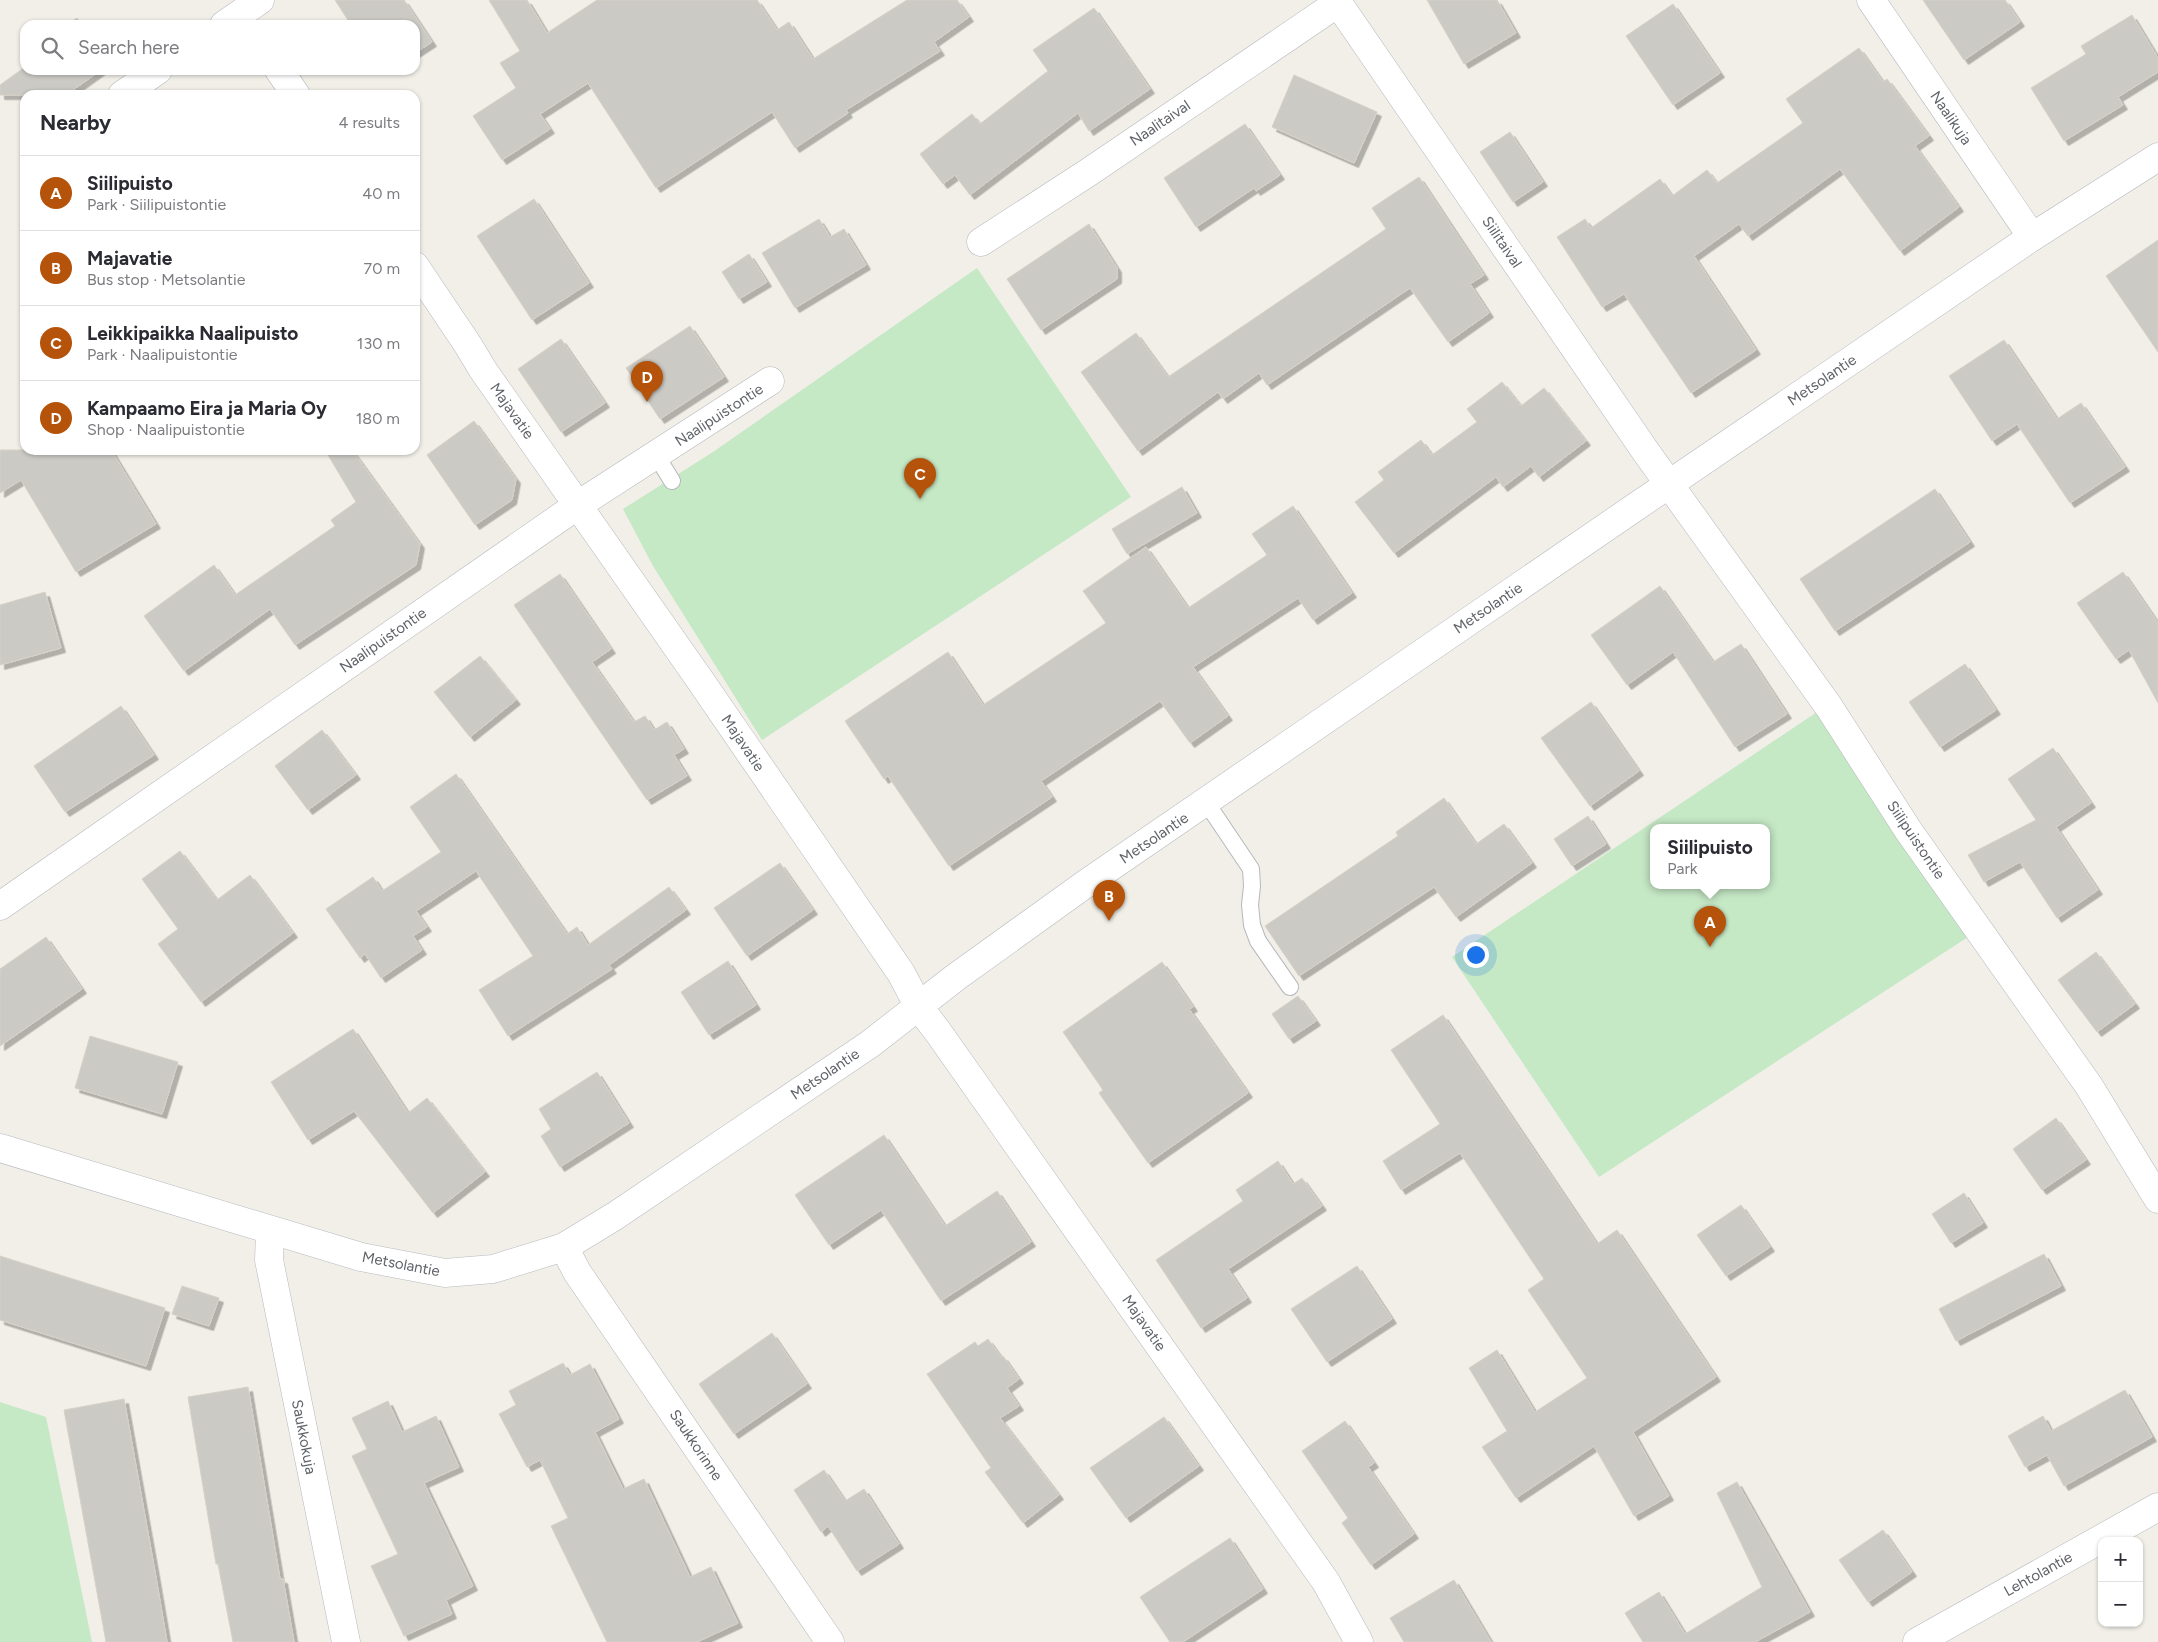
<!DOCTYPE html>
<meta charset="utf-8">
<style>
body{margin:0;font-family:Figtree,sans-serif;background:#f7f7f7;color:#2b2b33}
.controls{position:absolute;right:15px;bottom:15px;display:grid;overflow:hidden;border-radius:10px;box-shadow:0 1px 4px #0004}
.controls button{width:45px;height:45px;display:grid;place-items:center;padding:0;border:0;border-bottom:1px solid #e1e1e2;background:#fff;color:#2b2b33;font:25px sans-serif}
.you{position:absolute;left:1475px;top:954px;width:18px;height:18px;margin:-12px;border:4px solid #fff;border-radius:50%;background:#1a73e8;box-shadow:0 0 0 8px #1a73e833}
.badge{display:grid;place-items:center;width:32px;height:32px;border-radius:50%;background:#b45309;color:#fff;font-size:16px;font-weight:700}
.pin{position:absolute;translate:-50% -41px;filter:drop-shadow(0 1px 2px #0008)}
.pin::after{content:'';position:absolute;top:26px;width:18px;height:15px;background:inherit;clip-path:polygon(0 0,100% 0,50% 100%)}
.popup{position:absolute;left:1650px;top:824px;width:120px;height:65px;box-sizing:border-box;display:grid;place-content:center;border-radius:10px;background:#fff;filter:drop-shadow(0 1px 4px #0005);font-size:16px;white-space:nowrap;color:#7c7c81}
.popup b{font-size:19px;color:#2b2b33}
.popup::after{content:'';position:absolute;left:50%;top:100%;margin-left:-10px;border:10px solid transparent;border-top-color:#fff}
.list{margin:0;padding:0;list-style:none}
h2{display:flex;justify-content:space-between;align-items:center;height:65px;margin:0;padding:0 20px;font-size:21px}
h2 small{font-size:16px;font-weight:400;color:#7c7c81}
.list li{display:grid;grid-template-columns:32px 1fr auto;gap:15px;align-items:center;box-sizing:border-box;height:75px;padding:0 20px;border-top:1px solid #e1e1e2}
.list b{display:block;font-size:19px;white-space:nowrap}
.list p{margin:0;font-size:16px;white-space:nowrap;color:#7c7c81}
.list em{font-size:16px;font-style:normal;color:#7c7c81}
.icon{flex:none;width:28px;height:28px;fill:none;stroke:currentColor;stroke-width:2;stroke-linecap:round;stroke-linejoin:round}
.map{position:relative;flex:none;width:2158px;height:1642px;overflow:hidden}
.search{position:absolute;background:#fff;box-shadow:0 1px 4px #0004;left:20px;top:20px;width:400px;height:55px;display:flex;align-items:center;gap:12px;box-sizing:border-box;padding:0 18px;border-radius:15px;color:#7c7c81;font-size:19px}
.panel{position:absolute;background:#fff;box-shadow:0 1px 4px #0004;left:20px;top:90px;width:400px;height:365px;border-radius:15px}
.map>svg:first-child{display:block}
.green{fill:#c5e8c5;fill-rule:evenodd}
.building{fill:#cccac5;stroke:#d6d1c6;filter:url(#shadow)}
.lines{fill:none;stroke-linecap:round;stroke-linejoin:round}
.lane-casing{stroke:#b5b8bc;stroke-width:18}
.street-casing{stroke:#b5b8bc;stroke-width:29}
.secondary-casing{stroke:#b6babf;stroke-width:29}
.lane{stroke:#fff;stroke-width:16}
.street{stroke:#fff;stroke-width:28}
.secondary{stroke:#fff;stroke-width:28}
.labels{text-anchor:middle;stroke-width:5;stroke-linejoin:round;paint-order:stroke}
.street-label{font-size:15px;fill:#5f6368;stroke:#fff}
</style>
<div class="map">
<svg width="2158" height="1642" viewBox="0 0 2158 1642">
<defs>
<filter id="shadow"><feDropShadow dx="4.5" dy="4.5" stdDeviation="0" flood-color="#0004"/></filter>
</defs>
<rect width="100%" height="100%" fill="#f1efe8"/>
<!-- green -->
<g class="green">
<path d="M 977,268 L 1131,497 L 762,740 L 653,566 L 623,509 L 713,452 Z"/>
<path d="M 1817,712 L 1968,937 L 1599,1177 L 1452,957 ZM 1654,828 L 1766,828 L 1766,886 L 1654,886 Z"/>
<path d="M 0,1402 L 46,1417 L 92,1642 L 0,1642 Z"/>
</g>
<!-- building -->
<g class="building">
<path d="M 335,0 L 404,0 L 432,42 L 415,53 L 415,25 L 351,25 Z"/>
<path d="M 489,0 L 527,0 L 547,33 L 597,0 L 757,0 L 777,30 L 789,22 L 813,59 L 907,0 L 957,0 L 969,17 L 934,42 L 940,51 L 846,110 L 848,113 L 795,148 L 772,112 L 656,188 L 588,83 L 540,114 L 550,129 L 502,160 L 473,116 L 516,88 L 500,63 L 520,51 Z"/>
<path d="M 1427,0 L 1497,0 L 1516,33 L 1464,64 Z"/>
<path d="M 1923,0 L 2005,0 L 2020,22 L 1964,60 Z"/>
<path d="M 1673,4 L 1720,73 L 1673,105 L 1626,36 Z"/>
<path d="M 1094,8 L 1150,89 L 1089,131 L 1078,113 L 970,195 L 955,175 L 943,184 L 920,154 L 972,114 L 980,124 L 1048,71 L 1033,50 Z"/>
<path d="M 2132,15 L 2158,58 L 2158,72 L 2118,97 L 2123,105 L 2064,141 L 2031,88 L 2086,54 L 2081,46 Z"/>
<path d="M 77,18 L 82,25 L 67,25 Z"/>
<path d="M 1859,48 L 1883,82 L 1887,79 L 1929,136 L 1915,146 L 1959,207 L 1900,251 L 1840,169 L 1748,236 L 1739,224 L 1694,256 L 1756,350 L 1691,393 L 1624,294 L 1602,307 L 1557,237 L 1585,219 L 1591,228 L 1660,179 L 1672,196 L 1707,170 L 1717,183 L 1803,123 L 1786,99 Z"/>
<path d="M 25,67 L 25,70 L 101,70 L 66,95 L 0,95 L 0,85 Z"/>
<path d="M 1294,75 L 1377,112 L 1354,163 L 1272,127 Z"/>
<path d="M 1245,124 L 1280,175 L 1256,191 L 1254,188 L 1196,227 L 1164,178 Z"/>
<path d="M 1510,132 L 1543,182 L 1513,202 L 1480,152 Z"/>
<path d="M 1419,177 L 1484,275 L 1470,284 L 1489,313 L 1448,342 L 1410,288 L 1267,385 L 1259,373 L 1223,399 L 1218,392 L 1138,451 L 1081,372 L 1136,333 L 1168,377 L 1386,229 L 1372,208 Z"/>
<path d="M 534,199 L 589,283 L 532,320 L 477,236 Z"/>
<path d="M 819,219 L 830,237 L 844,229 L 866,265 L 795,308 L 762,253 Z"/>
<path d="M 1089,224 L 1117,268 L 1117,279 L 1041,330 L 1007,279 Z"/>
<path d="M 2158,240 L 2158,352 L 2106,276 Z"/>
<path d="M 749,254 L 767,282 L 739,299 L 722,272 Z"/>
<path d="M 690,326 L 724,377 L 660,419 L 626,368 Z"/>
<path d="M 561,339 L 605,403 L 561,432 L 518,369 Z"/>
<path d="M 2004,340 L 2057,419 L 2081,403 L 2125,467 L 2070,503 L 2017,424 L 1992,441 L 1949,376 Z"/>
<path d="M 1502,382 L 1521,406 L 1544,388 L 1586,441 L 1539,477 L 1531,466 L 1503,487 L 1496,477 L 1394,553 L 1355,502 L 1384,480 L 1378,472 L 1421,440 L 1432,455 L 1477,422 L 1467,409 Z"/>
<path d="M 474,421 L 516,479 L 512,500 L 475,525 L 427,455 Z"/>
<path d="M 0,450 L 111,450 L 156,524 L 76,572 L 21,480 L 0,493 Z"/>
<path d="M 325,450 L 352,450 L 420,544 L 416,565 L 295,645 L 270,609 L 184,671 L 144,616 L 214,565 L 235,595 L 335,526 L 331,520 L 356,502 Z"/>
<path d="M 1182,487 L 1197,513 L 1127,554 L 1112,529 Z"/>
<path d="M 1935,489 L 1970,542 L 1835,631 L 1800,579 Z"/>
<path d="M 1293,506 L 1352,593 L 1313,620 L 1298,598 L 1193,667 L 1228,716 L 1190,743 L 1160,701 L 1041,781 L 1052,797 L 949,866 L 888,776 L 884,779 L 845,721 L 948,652 L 983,705 L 1106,623 L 1083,591 L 1146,547 L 1188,608 L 1267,555 L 1252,534 Z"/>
<path d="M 2123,572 L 2158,623 L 2158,703 L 2129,650 L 2116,659 L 2077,603 Z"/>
<path d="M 560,574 L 611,649 L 592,662 L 634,722 L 645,716 L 654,730 L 667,722 L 684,749 L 674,755 L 687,776 L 647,800 L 514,605 Z"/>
<path d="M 1660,586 L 1713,662 L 1741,644 L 1787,714 L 1735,747 L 1673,652 L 1627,685 L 1591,635 Z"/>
<path d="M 45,592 L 61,648 L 0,665 L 0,605 Z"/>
<path d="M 480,656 L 516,700 L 470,737 L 434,692 Z"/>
<path d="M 1965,664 L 1996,710 L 1940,747 L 1909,702 Z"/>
<path d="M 1591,702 L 1639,771 L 1590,806 L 1541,738 Z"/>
<path d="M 121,706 L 154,755 L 65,812 L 34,766 Z"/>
<path d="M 322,730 L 356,775 L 308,810 L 275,766 Z"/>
<path d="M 2053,748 L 2091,803 L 2056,827 L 2098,890 L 2057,918 L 2020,862 L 1984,882 L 1968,855 L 2036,820 L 2008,779 Z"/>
<path d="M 456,774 L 567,934 L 577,927 L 588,945 L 669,887 L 686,910 L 609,965 L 612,969 L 508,1036 L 479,990 L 533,956 L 476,871 L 416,911 L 427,927 L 413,936 L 422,950 L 381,978 L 365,954 L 360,958 L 326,909 L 373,877 L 382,891 L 441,852 L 410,807 Z"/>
<path d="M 1444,798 L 1476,844 L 1504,824 L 1532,863 L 1456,917 L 1434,887 L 1299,976 L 1265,926 L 1398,836 L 1396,832 Z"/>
<path d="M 1588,816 L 1606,844 L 1572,866 L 1554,839 Z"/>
<path d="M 180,851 L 217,900 L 250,875 L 293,933 L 201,1002 L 158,944 L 178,929 L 142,879 Z"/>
<path d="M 780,863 L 813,910 L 747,956 L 714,908 Z"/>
<path d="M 46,937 L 82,989 L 0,1046 L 0,969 Z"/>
<path d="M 2096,952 L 2135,1004 L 2097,1032 L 2058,980 Z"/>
<path d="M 728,961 L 756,1005 L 709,1035 L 681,992 Z"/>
<path d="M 1162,962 L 1193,1007 L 1189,1009 L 1248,1093 L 1148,1163 L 1099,1093 L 1103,1090 L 1063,1032 Z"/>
<path d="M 1298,996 L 1316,1021 L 1289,1039 L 1272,1014 Z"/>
<path d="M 1443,1015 L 1597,1244 L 1617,1230 L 1716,1377 L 1633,1432 L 1669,1496 L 1634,1516 L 1594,1446 L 1516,1498 L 1482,1447 L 1507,1431 L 1469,1368 L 1497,1350 L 1535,1412 L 1587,1378 L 1528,1290 L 1544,1279 L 1460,1153 L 1401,1190 L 1383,1161 L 1440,1124 L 1391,1050 Z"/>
<path d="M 353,1029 L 408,1113 L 427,1098 L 485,1172 L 433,1213 L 354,1111 L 308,1140 L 271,1082 Z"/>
<path d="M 90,1036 L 178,1062 L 162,1114 L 75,1088 Z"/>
<path d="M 597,1072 L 629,1123 L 560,1167 L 541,1136 L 551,1129 L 539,1109 Z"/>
<path d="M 2056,1118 L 2086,1160 L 2042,1190 L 2013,1149 Z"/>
<path d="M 884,1135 L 945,1226 L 997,1191 L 1031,1242 L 941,1301 L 881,1210 L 829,1245 L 795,1195 Z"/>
<path d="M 1278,1161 L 1293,1184 L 1302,1178 L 1322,1206 L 1228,1269 L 1247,1298 L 1201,1328 L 1156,1260 L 1243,1201 L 1236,1190 Z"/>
<path d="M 1964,1193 L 1983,1223 L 1951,1243 L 1932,1214 Z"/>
<path d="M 1741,1205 L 1770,1247 L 1726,1276 L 1697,1235 Z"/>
<path d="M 2044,1254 L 2061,1286 L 1956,1341 L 1939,1309 Z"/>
<path d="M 0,1256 L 165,1308 L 146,1366 L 0,1320 Z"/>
<path d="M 1357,1266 L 1392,1319 L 1327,1362 L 1291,1309 Z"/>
<path d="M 182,1286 L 219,1298 L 209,1326 L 172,1314 Z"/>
<path d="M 772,1333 L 807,1384 L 734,1434 L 699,1384 Z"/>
<path d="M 988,1339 L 1001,1357 L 1003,1356 L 1019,1379 L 1007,1388 L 1019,1406 L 1000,1418 L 1059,1495 L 1023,1523 L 985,1472 L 991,1468 L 927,1374 L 975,1342 L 978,1346 Z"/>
<path d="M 563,1363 L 570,1375 L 590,1364 L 619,1419 L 595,1432 L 623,1489 L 644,1479 L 690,1577 L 711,1567 L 738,1623 L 697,1642 L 607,1642 L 551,1526 L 568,1518 L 540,1460 L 527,1467 L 499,1414 L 516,1405 L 509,1391 Z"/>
<path d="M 248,1387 L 280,1579 L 283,1579 L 294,1642 L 233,1642 L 218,1564 L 216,1564 L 188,1397 Z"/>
<path d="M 2125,1390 L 2152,1437 L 2064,1486 L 2047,1455 L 2025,1467 L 2008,1436 L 2043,1416 L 2051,1431 Z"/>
<path d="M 124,1399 L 155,1572 L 167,1642 L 106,1642 L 64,1410 Z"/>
<path d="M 388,1401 L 402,1432 L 436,1416 L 459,1467 L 424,1483 L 473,1586 L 446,1600 L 452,1614 L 404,1636 L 371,1566 L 398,1554 L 352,1456 L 367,1449 L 352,1418 Z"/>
<path d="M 1164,1417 L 1199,1466 L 1126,1518 L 1090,1468 Z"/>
<path d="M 1345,1421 L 1374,1463 L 1368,1467 L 1414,1534 L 1371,1565 L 1342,1523 L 1348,1518 L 1302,1451 Z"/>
<path d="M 824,1470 L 845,1501 L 864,1489 L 899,1544 L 857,1571 L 828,1526 L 821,1532 L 794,1490 Z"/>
<path d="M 1737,1482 L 1810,1612 L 1755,1642 L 1643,1642 L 1625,1613 L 1659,1592 L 1685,1634 L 1762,1587 L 1717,1493 Z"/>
<path d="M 1883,1530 L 1912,1572 L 1868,1602 L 1839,1560 Z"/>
<path d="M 1230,1538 L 1263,1589 L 1183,1642 L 1170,1642 L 1140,1597 Z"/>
<path d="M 1454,1580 L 1491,1642 L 1404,1642 L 1390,1618 Z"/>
</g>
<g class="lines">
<!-- lane casing -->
<g class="lane-casing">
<g id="lane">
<path d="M 656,455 L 672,481"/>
<path d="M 1206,802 L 1251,869 L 1252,886 L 1250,905 L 1252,925 L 1258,941 L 1290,987"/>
</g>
</g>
<!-- street casing -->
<g class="street-casing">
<g id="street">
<path d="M 1336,0 L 1646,452 L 1829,707 L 1908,830 L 2089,1086 L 2158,1199"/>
<path d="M 1871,0 L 2032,237"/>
<path d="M 224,25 L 260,0"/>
<path d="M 279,70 L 296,95"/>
<path d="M 122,95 L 158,70"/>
<path d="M 981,242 L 1089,172 L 1338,3"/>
<path d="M 415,266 L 468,345 L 483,370 L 700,680 L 901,973 L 919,1007 L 938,1032 L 1326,1582 L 1359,1642"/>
<path d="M 0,906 L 578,505 L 770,381"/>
<path d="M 270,1231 L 269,1260 L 346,1642"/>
<path d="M 564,1247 L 577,1272 L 830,1642"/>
<path d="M 1917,1642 L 2158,1507"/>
</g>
</g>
<!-- secondary casing -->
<g class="secondary-casing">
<path id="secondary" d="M 0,1148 L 361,1257 L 445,1273 L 493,1269 L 564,1247 L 615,1216 L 870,1044 L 956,977 L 1084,885 L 1634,508 L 2032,237 L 2158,157"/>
</g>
<!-- lane -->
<use href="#lane" class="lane"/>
<!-- street -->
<use href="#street" class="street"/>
<!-- secondary -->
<use href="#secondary" class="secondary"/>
</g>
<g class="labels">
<!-- street labels -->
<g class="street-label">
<text transform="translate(1951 118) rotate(56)" y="5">Naalikuja</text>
<text transform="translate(1160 123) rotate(-34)" y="5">Naalitaival</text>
<text transform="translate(1502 242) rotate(56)" y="5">Siilitaival</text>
<text transform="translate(1822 380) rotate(-34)" y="5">Metsolantie</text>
<text transform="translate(512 411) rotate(55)" y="5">Majavatie</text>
<text transform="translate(719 415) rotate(-33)" y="5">Naalipuistontie</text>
<text transform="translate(1488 608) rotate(-34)" y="5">Metsolantie</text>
<text transform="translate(383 640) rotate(-35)" y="5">Naalipuistontie</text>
<text transform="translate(743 743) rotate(56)" y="5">Majavatie</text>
<text transform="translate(1154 838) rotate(-34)" y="5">Metsolantie</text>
<text transform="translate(1916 840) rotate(56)" y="5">Siilipuistontie</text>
<text transform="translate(825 1074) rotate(-34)" y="5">Metsolantie</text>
<text transform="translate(401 1264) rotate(11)" y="5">Metsolantie</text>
<text transform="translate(1144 1323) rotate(55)" y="5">Majavatie</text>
<text transform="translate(304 1437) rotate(79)" y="5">Saukkokuja</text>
<text transform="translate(696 1445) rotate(56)" y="5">Saukkorinne</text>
<text transform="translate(2038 1574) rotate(-29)" y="5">Lehtolantie</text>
</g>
</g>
</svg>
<div class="controls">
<button>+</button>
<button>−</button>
</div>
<div class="you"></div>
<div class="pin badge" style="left:1710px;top:947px">A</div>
<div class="popup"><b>Siilipuisto</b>Park</div>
<div class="pin badge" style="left:1109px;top:921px">B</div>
<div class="pin badge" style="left:920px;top:499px">C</div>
<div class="pin badge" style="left:647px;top:402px">D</div>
<div class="search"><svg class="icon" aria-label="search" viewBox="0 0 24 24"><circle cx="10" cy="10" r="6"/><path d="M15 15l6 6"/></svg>Search here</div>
<section class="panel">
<h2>Nearby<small>4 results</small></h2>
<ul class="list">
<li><span class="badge">A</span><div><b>Siilipuisto</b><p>Park · Siilipuistontie</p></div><em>40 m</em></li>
<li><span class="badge">B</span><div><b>Majavatie</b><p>Bus stop · Metsolantie</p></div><em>70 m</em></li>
<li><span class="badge">C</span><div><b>Leikkipaikka Naalipuisto</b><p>Park · Naalipuistontie</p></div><em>130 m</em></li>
<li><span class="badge">D</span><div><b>Kampaamo Eira ja Maria Oy</b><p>Shop · Naalipuistontie</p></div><em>180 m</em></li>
</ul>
</section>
</div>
